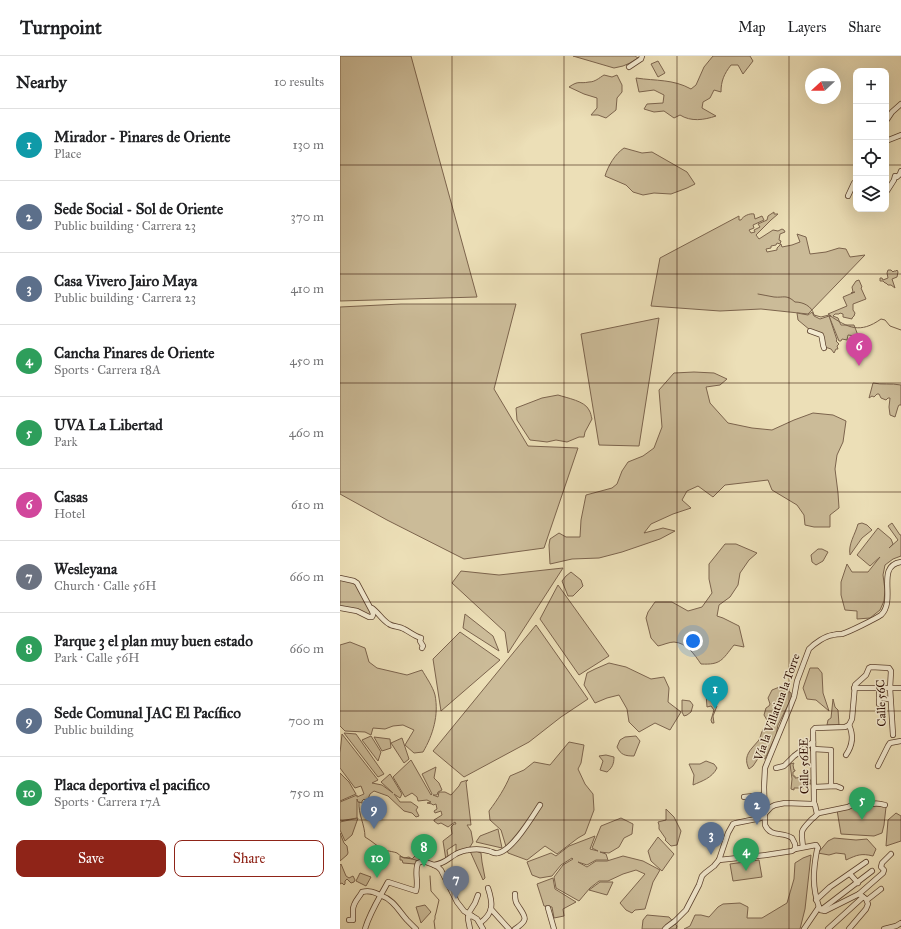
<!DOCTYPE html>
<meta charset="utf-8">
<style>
body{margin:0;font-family:"IM FELL Great Primer",serif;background:#f2f2f2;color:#202124}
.controls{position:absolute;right:12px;top:12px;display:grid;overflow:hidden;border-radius:8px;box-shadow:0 4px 16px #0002}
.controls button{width:36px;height:36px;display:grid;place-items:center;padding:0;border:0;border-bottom:1px solid #e0e0e0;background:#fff;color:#202124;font:20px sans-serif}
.compass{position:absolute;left:465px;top:12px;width:36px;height:36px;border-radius:50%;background:#fff;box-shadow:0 4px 16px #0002;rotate:249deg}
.you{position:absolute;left:353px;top:585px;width:14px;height:14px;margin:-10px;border:3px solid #fff;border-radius:50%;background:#1a73e8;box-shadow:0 0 0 6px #1a73e833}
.badge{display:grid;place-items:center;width:26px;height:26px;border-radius:50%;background:#8f2418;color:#fff;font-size:13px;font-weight:700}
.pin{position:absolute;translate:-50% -33px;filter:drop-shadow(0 1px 2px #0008)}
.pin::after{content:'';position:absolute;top:21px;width:14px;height:12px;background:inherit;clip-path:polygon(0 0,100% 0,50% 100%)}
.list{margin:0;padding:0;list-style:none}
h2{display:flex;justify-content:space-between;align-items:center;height:52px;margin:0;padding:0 16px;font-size:17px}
h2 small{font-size:13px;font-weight:400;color:#757577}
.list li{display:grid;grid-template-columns:26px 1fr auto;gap:12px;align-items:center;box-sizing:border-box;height:72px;padding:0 16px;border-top:1px solid #e0e0e0}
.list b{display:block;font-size:15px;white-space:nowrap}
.list p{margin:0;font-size:13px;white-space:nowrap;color:#757577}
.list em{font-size:13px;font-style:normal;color:#757577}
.actions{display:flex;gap:8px;padding:12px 16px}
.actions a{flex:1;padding:9px 0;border:1px solid #8f2418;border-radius:8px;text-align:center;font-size:14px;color:#8f2418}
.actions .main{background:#8f2418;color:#fff}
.icon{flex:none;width:22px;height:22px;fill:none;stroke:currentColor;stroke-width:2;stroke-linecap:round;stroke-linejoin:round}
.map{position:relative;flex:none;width:561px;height:873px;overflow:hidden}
header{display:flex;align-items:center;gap:24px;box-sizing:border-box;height:56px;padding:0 20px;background:#fff;border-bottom:1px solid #e0e0e0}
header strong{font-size:19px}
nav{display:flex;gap:22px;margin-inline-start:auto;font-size:14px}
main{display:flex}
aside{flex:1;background:#fff}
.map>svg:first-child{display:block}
.green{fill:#cbbb98;stroke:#7c644d}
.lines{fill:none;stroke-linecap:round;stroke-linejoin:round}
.stream{stroke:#786049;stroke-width:1}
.minor-casing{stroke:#5c422f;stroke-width:6}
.minor{stroke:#f3ead0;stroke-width:4.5}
.grid{fill:none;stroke:#2c0d02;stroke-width:1;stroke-opacity:0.55}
.labels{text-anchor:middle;stroke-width:3;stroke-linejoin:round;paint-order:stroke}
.street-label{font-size:12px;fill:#2c0d02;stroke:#f3ead0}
</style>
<header>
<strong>Turnpoint</strong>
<nav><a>Map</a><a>Layers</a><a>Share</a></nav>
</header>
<main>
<aside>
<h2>Nearby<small>10 results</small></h2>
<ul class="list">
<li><span class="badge" style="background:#0f9aa8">1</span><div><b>Mirador - Pinares de Oriente</b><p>Place</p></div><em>130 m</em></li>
<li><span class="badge" style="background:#5c6f8a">2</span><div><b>Sede Social - Sol de Oriente</b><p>Public building · Carrera 23</p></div><em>370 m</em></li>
<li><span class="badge" style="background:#5c6f8a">3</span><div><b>Casa Vivero Jairo Maya</b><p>Public building · Carrera 23</p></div><em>410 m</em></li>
<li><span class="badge" style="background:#2e9e5b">4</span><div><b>Cancha Pinares de Oriente</b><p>Sports · Carrera 18A</p></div><em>450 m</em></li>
<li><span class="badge" style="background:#2e9e5b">5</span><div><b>UVA La Libertad</b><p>Park</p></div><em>460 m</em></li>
<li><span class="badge" style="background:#d1479c">6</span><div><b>Casas</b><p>Hotel</p></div><em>610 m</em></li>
<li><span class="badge" style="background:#6b7280">7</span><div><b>Wesleyana</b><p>Church · Calle 56H</p></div><em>660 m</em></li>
<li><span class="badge" style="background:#2e9e5b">8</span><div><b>Parque 3 el plan muy buen estado</b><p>Park · Calle 56H</p></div><em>660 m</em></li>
<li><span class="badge" style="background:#5c6f8a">9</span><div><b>Sede Comunal JAC El Pacífico</b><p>Public building</p></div><em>700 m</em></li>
<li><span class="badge" style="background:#2e9e5b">10</span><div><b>Placa deportiva el pacifico</b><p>Sports · Carrera 17A</p></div><em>750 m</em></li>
</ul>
<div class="actions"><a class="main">Save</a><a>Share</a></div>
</aside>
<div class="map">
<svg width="561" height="873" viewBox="0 0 561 873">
<rect width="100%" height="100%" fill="#ecdfb7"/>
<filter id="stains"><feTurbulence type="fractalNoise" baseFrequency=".005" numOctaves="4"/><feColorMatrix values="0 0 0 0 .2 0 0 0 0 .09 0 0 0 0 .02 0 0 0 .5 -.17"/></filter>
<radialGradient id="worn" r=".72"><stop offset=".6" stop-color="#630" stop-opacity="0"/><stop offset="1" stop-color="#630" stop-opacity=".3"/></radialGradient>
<!-- green -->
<g class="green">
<path d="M 0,0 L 71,0 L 137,241 L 0,245 Z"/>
<path d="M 233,0 L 295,0 L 298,2 L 290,7 L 283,10 L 274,12 Z"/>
<path d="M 373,0 L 410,0 L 413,5 L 403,18 L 398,9 L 391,9 C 384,18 381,25 381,36 L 374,34 L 370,42 L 363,46 L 362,52 L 376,60 C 364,64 351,66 340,59 L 334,62 L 324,55 L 314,56 L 304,53 L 307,48 L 323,47 L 324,39 L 314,34 L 299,36 L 296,22 C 316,25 333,23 351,33 L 356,29 L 364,11 Z"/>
<path d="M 318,5 L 325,17 L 318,21 L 311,8 Z"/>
<path d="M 264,19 L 272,21 L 277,19 L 282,29 L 282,36 L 277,42 L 276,54 L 266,62 L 258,59 L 251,59 L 257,52 L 257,42 L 244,38 L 229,31 C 239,24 239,28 249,26 C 255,26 259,22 264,19 Z"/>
<path d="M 284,92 L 302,97 L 312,96 L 347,116 L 355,128 L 347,132 L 331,138 L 314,137 L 303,139 L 293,136 L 286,129 L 265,120 C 268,110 275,98 284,92 Z"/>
<path d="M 434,156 L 434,158 L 438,158 L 431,164 L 416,179 L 419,183 L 433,174 L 438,175 L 442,173 L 444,174 L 445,176 L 440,178 L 439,184 L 441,185 L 440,188 L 437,187 L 436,189 L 431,190 L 431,192 L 426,193 L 427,196 L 437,194 L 437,192 L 441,188 L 442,191 L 452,189 L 460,186 L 457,178 L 466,181 L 470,198 L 486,196 L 499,192 L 506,193 L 510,201 L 525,199 L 468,258 L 421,253 L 380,255 L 311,250 L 320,202 L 399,160 L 399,164 L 401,164 C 403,160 410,157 414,158 L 415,163 L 422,160 L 424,164 L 413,169 L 414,172 L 409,174 L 411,177 L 415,176 L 414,174 L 420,171 L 418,168 L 427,164 L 428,160 Z"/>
<path d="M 548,214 L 551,214 L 553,216 L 554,215 L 556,215 L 557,214 L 558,216 L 557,221 L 552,223 L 555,232 L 551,229 L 548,229 L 546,227 L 545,227 L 543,225 L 540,225 L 540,222 L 542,222 L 543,224 L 548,222 L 547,217 Z"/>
<path d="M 519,224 L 522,231 L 521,232 L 526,243 L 513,248 L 513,254 L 515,257 L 514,260 L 512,262 L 512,263 L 503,261 L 503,258 L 500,257 L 499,258 L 495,258 L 493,260 L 498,262 L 500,267 L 501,269 L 514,269 L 519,282 L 517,282 L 515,280 L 508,279 L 507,284 L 502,283 L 501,285 L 499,285 L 489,260 L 491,260 L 488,258 L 507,250 L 503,241 L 515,236 L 511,237 L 513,236 L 512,231 L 516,225 Z"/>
<path d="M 61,248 L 176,248 L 154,333 L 188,390 L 238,392 L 204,492 L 124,503 L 47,464 L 0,438 L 0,251 Z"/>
<path d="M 472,256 L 474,260 L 480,263 L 489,260 L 497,284 L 496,285 L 499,288 L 497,290 L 498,293 L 496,293 L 494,297 L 491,293 L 485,291 L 483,280 L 470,274 L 458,264 L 457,257 L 468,259 Z"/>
<path d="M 319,262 L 299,390 L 259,389 L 241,278 Z"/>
<path d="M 354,316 L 374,317 L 387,323 L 380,329 L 366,331 L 370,347 L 388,367 L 412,372 L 432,374 L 454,364 L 473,357 L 493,359 L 506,365 L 503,386 L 497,399 L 495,413 L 498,437 L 499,452 L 490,459 L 490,471 L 474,471 L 465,469 L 464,459 L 457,449 L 432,434 L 428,424 L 385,429 L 373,441 L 358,430 L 347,435 L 342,444 L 351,452 L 333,458 L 311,468 L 304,477 L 323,472 L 335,475 L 320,483 L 282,496 L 259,502 L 232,503 L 210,508 L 209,489 L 210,483 L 219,477 L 226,481 L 240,481 L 241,464 L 246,439 L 261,435 L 272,432 L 277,428 L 282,415 L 288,406 L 303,400 L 314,392 L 322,371 L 319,334 L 334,317 Z"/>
<path d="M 533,327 C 542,329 551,327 561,329 L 561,349 L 559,349 L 558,351 L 555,361 L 550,359 L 549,351 L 550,342 L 548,342 L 546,344 L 541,342 L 539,338 L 537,338 L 534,341 L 532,340 L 529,342 Z"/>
<path d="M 218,339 C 227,342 245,345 249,354 C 251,357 251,360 252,363 L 245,376 L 244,381 L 239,381 L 227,386 L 216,384 L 207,386 L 199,385 L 190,384 L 177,364 L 176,352 L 202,342 Z"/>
<path d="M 522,467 L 527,469 L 532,474 L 522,482 L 510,499 C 508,488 515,479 518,468 Z"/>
<path d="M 552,467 L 560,479 L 561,479 L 561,500 L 553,503 L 545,509 L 543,519 L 545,534 L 544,545 L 540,554 L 530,562 L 517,563 L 517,555 L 505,554 L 501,539 L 501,526 L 507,508 L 512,516 L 528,516 L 540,501 L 530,510 L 517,499 L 538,472 L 551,483 L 553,488 L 549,492 L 558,484 L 548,470 Z"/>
<path d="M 385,488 L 396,488 L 417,497 L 409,504 L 400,517 L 398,529 L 390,541 L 379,549 L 377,560 L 383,562 L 399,570 L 404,591 L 394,589 C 382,604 381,609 361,608 C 354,598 347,587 334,586 C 329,586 323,589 318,590 L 311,582 L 306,562 L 308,556 L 315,546 L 332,546 L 348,555 L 362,551 L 372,537 L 369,523 L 369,508 Z"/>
<path d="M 478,493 L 482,493 L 488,496 L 483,505 L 476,509 L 472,506 L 471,499 Z"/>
<path d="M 223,512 L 168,597 L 165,576 L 112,527 L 121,515 L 159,519 Z"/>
<path d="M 231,516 L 241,524 L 243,530 L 233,540 L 228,540 L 222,525 L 226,520 Z"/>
<path d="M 0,522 L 14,525 L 27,546 L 32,561 L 0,552 Z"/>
<path d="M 218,529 L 269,600 L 239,619 L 200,563 Z"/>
<path d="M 125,558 L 153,580 L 159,595 L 123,572 Z"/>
<path d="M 196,569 L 248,643 L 221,661 L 189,686 L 124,721 L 93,695 Z"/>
<path d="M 120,576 L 160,604 L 101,655 L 93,603 Z"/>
<path d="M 10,586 L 25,592 L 29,606 L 37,612 L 67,619 L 82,614 C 86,621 93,631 95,639 C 99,659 93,679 83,696 L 74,697 L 65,689 L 74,674 L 63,669 L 53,670 L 45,673 L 33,672 L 31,679 L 25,676 L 5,675 L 0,670 L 0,589 Z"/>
<path d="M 269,607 L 286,611 L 311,623 L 324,621 L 329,632 L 328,646 L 341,656 L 330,674 L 315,667 L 299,676 L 289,666 L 287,653 L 279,639 L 267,642 L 255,647 L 244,629 L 247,617 L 255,613 Z"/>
<path d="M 470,612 L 478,612 L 482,617 L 483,637 L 489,655 L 476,644 L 467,643 L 463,632 Z"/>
<path d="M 442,630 L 451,637 L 451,643 L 438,669 L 436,679 L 425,703 L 421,701 L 419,701 L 413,710 L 409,713 C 405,705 406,699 412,692 C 414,689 417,687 419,684 C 421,680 421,676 424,672 L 428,673 L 430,669 L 424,659 L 426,652 L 429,650 L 430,648 L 428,642 L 432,634 Z"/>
<path d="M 366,638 L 377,650 L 373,660 L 374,667 L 372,667 L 371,664 L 374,654 L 371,650 L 367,651 Z"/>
<path d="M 493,643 L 495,651 L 498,654 L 499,669 L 487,669 L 488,664 L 491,662 Z"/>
<path d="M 342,644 L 350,645 L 353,649 L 351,656 L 347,659 L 344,660 L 342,656 Z"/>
<path d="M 4,677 L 16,678 L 44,718 L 38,721 Z"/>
<path d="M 2,678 L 38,724 L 32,727 L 42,729 L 53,737 L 41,726 L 50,718 L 62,738 L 60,742 L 54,738 L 60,746 L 71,746 L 78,751 L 76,754 L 79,760 L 76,761 L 72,757 L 64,755 L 48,740 L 34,735 L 30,738 L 28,743 L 25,744 L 24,743 L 22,745 L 22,747 L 18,746 L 17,743 L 17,762 L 0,765 L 0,746 L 17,739 L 17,741 L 24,738 L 21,730 L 15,732 L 0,712 L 0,697 Z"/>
<path d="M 31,680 L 41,696 L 38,705 L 22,684 Z"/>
<path d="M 296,680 L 300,685 L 294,700 C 285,700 281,699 277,691 L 280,684 L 285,681 Z"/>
<path d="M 34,681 L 50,683 L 51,692 L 42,695 Z"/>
<path d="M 62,682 L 69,703 L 64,707 L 51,687 Z"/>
<path d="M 229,686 L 244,689 L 241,707 L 238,713 L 245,728 L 253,738 L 254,754 L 245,778 L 238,782 L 217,798 L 205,790 L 187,804 L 168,797 L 161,774 L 150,764 L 149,755 C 158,743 165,732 170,720 L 184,714 L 194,706 L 210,709 Z"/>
<path d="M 266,699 L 274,701 C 274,708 272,712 267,716 L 260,714 L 263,705 L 259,700 Z"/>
<path d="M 71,704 L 91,739 L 92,738 L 82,718 L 96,711 L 94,722 L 99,727 L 102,734 L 98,736 L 97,739 L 93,739 L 98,741 L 99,736 L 105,736 L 111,739 L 119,730 L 121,726 L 128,724 L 126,726 L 131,769 L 127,769 L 131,775 L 133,786 L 130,791 L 116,796 L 116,788 L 107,794 L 108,800 L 106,804 L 103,785 L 112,778 L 111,771 L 114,768 L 116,768 L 115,766 L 108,771 L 101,767 L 98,768 L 94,765 L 94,764 L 102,759 L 101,755 L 95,757 L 94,755 L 97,753 L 96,748 L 93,749 L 92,748 L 87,747 L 91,746 L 87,744 L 78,745 L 77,741 L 72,737 L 65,741 L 53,721 Z"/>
<path d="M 366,705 L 374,708 L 377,712 C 372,722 362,725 353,729 L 354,719 L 349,708 L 360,708 Z"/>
<path d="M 454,707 L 453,709 L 454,714 L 455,714 L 455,715 L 453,716 L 453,720 L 455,720 L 455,722 L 466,721 L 467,724 L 471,724 L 471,728 L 465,728 L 464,732 L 454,732 L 454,734 L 451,733 L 452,723 L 450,708 Z"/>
<path d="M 0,717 L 9,726 L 16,738 L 0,745 Z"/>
<path d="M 519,746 L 529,749 L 546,751 L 544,769 L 542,777 L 534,780 L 501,778 L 497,754 Z"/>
<path d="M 326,753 L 334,761 L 341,775 L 337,789 L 331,790 L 325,784 L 326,783 L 319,773 L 319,769 L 318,766 L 326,764 Z"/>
<path d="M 556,757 L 561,760 L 561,785 L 546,790 L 548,764 Z"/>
<path d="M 18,762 L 12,779 L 5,785 L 0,774 L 0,766 Z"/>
<path d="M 281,762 L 293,768 L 292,778 L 284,782 L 279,791 L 269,797 L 260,796 L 266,798 L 268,804 L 256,804 L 247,809 L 238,806 L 247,811 L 256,805 L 267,805 L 283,800 L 303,805 L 320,814 L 313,826 L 305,853 L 295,854 L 292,857 L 286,854 L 280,847 L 305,818 L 296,814 L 283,818 L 268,825 L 259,825 L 250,832 L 239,845 L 216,832 L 214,821 L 223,809 L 233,803 L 232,802 L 221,809 L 212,820 L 200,822 L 192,819 L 187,806 L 211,797 L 216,800 L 229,790 L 255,780 L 250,793 L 258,795 L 252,792 L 261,770 Z"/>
<path d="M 158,773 L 162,792 L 136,786 L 140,780 Z"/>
<path d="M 0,777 L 4,787 L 7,790 L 8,797 L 7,799 L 0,805 Z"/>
<path d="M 318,781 L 334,798 L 322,815 L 311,805 L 308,795 Z"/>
<path d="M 494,782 L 516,784 L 527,783 L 536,793 L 533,800 C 521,797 517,799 506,804 L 505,798 L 496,797 L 489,799 L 478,797 L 488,785 Z"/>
<path d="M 130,795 L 136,795 L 141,797 L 142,806 L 145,822 L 143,824 Z"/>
<path d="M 77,798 L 80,803 L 75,808 L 63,807 L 62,804 L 60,804 L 60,800 L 64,802 L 69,801 L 72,803 Z"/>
<path d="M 471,799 L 465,853 L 460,873 L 344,873 L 350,870 L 355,859 L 361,859 L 369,861 L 378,851 L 383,848 L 400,847 L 408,851 L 407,862 L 422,862 L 447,847 L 454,823 L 455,807 L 463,802 Z"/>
<path d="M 419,804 L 422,821 L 393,825 L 390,808 Z"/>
<path d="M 1,808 L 6,820 L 9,822 L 13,820 L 15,824 L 14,826 L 11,827 L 7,823 L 5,825 L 5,828 L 4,829 L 2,827 L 0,828 L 0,809 Z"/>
<path d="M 20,817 L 31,821 L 26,830 L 16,825 Z"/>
<path d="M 213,822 L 215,833 L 236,846 L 223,853 L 224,860 L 214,862 L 212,851 L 204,850 L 197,828 Z"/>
<path d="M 260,826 L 273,826 L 267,839 L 249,834 Z"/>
<path d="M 85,849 L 91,856 L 81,867 L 76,851 Z"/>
<path d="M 307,859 L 329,861 L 337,870 L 336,873 L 302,873 L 303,864 Z"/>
</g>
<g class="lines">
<!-- stream -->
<g class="stream">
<path d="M 418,238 C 423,239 429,240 434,241 C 444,242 446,238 455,246 C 463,246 472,250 474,259 L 481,261 L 489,259 C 508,272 520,278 541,263 L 545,264 L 550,270 L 561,274"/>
<path d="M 19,746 C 18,758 25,769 25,781 C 32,785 38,791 44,794 C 48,795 55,796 57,797 C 59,798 60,800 62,801 C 67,803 73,802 78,805"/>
<path d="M 90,820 L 91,835 L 99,844 L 96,857 L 95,860 L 95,863 L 94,865 L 95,873"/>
</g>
<!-- minor casing -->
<g class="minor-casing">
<g id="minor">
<path d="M 289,11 L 301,3 L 302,0"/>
<path d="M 546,65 L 552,56 L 561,48"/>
<path d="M 546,85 L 561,79"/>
<path d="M 547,135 L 554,124 L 555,120 L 557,121 L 560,118 L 561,115"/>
<path d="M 508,140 L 514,127 L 516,128"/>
<path d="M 470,275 L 481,279 C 483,283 482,288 484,292"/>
<path d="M 0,522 L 14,525 L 17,527 L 32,555"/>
<path d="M 0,552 L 17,555 L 29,561 L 32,561 L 33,559 L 32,552 C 38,556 42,564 49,568 C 53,571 59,570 64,573 C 70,576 74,580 81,582 L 80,585 L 83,590 L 82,592"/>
<path d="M 514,632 L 561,632"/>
<path d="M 539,642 L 550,643"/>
<path d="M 539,648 L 539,632"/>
<path d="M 509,669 L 512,663 L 515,629 L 526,619 L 529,612 L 531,611 L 549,612 L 551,615 L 550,632 L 553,679"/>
<path d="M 473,693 L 491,694 L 491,730"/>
<path d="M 506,699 C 513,689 514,680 509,669"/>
<path d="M 538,710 L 548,690 L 550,687 L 561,685"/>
<path d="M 436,712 L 444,710 L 454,700 L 473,686"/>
<path d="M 474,731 L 496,730 L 501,732"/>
<path d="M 404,741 L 424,739"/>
<path d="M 474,747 L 475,749 L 477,758"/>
<path d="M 463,791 C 461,773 460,776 472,763 C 475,761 476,759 479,757 L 508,751 L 520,745 L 527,750 C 533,746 539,747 545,749"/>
<path d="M 455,793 L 455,788 L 452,782 C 442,775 431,782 425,769 L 424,731 L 425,712 L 450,651 L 454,641 L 457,625 L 469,593 C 475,587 485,580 493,579 C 496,578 499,578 502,578 C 509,576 535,563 541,559 C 557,544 535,510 561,506"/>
<path d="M 379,804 L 426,799 L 452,795 L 455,793 L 476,789 L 478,792 L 477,794 C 473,815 472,831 479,851"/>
<path d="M 94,809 C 106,807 107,803 116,798 C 119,796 124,795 128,794 C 135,793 142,793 149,795 C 152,796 155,798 158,797 C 172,795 192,761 200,749"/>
<path d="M 510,818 L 518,827"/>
<path d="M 519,838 L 543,817 L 544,814 L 541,811 L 542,807 L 551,798"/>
<path d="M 476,844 L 490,831 L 526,806"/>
<path d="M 527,844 L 541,833"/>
<path d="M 479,851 L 481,854 L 485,855 L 519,838 L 526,843 L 528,848 L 526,853 L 509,873"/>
<path d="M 208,852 L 214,873"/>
<path d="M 151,853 L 169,873"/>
<path d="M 481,854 L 532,815"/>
<path d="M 128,858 L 135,847 L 138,839"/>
<path d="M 9,864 L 13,864 C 13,860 13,857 13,854 C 13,846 19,842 22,836 C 29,834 34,836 40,839 C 54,844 58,854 67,864 C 70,867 73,870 76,873"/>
<path d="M 140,867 C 154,857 153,847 148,832"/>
<path d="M 25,873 C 30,856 40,841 48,826 L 76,835 C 79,826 74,816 78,807 L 83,805 L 94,809 L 98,811 L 101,814 L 117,846 L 124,855 L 137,863 L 143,873"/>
<path d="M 130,873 L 128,863 L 128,861 L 132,860"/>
<path d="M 175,873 C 190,863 185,861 177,848 C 175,845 175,842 175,838"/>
<path d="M 325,873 L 327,871 L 335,865 L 346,854 L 359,829 L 362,820 L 365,817 L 374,810 L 379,804 L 388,777 L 393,768 L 396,767 L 421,762 L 431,751 L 435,749 L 445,747 L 472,748 L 474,747 L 473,674 L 475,672 L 505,671 L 509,669"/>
<path d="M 464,873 L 479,851"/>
<path d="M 488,873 L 523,841"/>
<path d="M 544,873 L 556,870 L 561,867"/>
</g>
</g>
<!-- minor -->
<use href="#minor" class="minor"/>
</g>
<!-- grid -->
<path class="grid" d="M 112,0 L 112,873M 224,0 L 224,873M 337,0 L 337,873M 449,0 L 449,873M 0,109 L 516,109M 546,109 L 561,109M 0,218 L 561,218M 0,327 L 561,327M 0,436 L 561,436M 0,546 L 561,546M 0,655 L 561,655M 0,764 L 561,764"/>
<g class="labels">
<!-- street labels -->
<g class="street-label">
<text transform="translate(541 647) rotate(-92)" y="4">Calle 56C</text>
<text transform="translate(437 651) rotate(-70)" y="4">Vía la Villatina la Torre</text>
<text transform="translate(464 710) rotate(-91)" y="4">Calle 56EE</text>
</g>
</g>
<rect width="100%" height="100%" filter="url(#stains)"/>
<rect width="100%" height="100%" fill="url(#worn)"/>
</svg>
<div class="controls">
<button>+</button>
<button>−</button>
<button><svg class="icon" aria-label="locate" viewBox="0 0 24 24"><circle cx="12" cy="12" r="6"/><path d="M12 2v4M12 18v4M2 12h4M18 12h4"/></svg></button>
<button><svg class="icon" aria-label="layers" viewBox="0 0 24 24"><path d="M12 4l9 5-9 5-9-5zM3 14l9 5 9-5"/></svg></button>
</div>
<svg class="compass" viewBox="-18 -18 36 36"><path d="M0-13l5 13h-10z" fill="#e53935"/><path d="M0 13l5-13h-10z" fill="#757577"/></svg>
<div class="you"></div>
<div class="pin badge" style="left:375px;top:653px;background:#0f9aa8">1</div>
<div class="pin badge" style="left:417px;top:769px;background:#5c6f8a">2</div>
<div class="pin badge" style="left:371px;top:799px;background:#5c6f8a">3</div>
<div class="pin badge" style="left:406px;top:815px;background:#2e9e5b">4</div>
<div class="pin badge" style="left:522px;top:764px;background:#2e9e5b">5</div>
<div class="pin badge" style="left:519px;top:310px;background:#d1479c">6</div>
<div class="pin badge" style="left:116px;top:843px;background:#6b7280">7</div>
<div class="pin badge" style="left:84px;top:811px;background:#2e9e5b">8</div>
<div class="pin badge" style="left:34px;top:773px;background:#5c6f8a">9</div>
<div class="pin badge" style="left:37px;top:822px;background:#2e9e5b">10</div>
</div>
</main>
